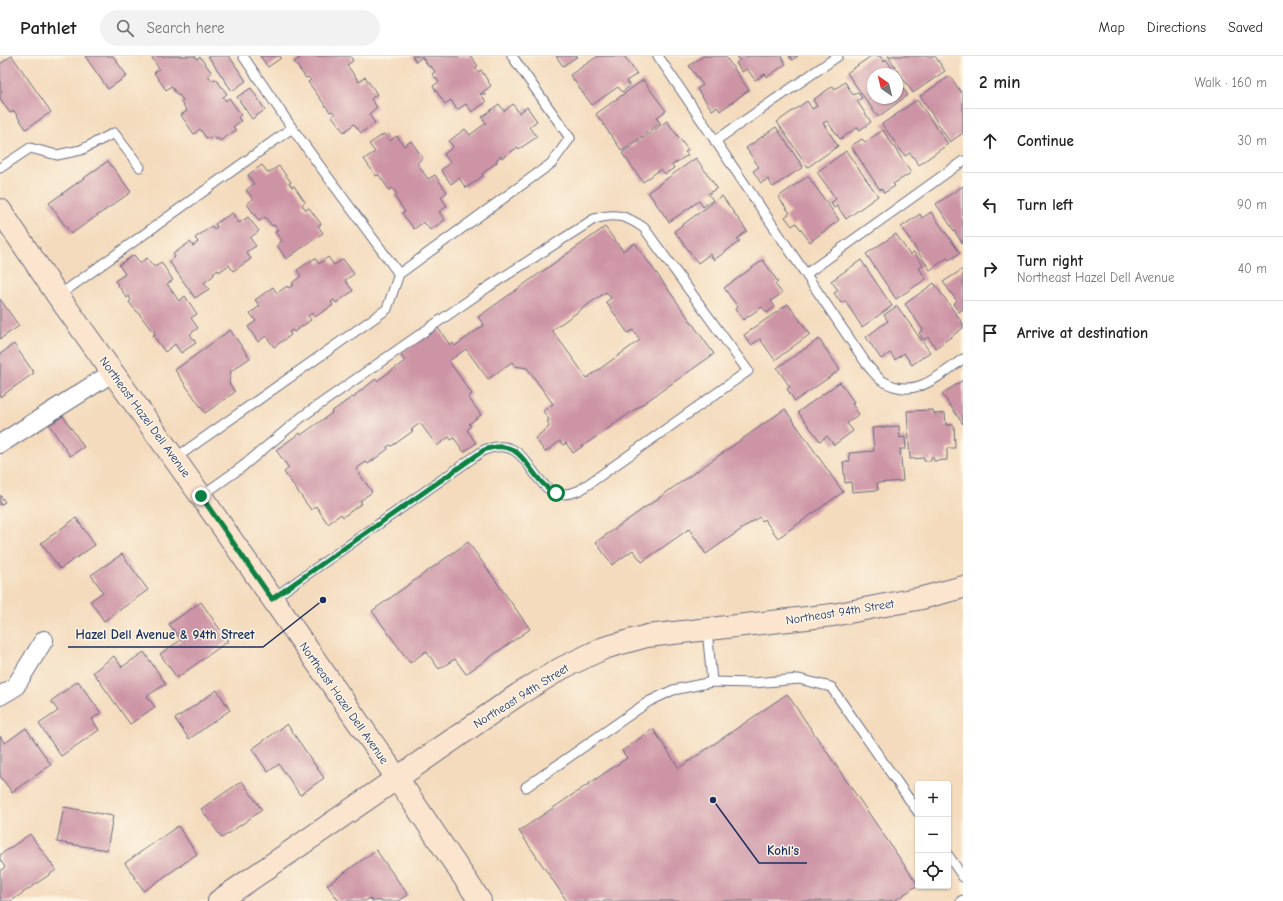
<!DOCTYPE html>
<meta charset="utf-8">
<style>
body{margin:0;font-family:"Comic Neue",sans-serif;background:#f2f2f2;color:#222}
.controls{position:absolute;right:12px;bottom:12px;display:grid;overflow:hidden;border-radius:4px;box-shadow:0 1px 3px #0004}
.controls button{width:36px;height:36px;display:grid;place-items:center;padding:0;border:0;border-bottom:1px solid #e0e0e0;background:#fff;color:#222;font:20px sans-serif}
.compass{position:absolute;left:867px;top:12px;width:36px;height:36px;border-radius:50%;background:#fff;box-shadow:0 1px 3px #0004;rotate:325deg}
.stop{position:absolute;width:12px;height:12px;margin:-9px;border:3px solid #0b8043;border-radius:50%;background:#fff}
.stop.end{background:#0b8043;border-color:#fff;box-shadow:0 1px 4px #0008}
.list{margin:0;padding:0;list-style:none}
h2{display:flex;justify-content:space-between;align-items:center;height:52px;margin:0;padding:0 16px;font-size:17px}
h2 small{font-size:13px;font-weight:400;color:#767676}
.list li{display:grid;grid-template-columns:26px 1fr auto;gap:12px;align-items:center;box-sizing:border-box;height:64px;padding:0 16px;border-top:1px solid #e0e0e0}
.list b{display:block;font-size:15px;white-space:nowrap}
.list p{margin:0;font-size:13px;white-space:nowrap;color:#767676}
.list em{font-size:13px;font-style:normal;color:#767676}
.icon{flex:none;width:22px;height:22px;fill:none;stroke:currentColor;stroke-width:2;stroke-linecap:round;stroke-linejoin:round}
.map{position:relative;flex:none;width:963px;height:845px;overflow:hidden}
header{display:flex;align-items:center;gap:24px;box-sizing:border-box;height:56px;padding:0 20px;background:#fff;border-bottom:1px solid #e0e0e0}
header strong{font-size:19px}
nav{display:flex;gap:22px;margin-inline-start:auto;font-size:14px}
.search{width:280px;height:36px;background:#f2f2f2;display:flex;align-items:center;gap:10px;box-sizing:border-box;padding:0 14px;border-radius:22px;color:#767676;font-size:15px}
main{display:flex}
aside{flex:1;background:#fff}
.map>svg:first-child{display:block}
.building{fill:#cd94a6;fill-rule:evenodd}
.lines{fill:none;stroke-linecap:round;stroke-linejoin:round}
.lane-casing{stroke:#676b7f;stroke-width:11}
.street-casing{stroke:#676b7f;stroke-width:20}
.secondary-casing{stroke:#676b7f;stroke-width:24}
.lane{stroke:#fff;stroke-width:9}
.street{stroke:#fff;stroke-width:18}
.secondary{stroke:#fbe5cf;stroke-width:22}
.route{stroke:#0b8043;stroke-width:5}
.labels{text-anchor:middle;stroke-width:3;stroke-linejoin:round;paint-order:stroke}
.street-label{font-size:12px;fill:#1b2f5e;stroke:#fcf5e5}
.leader{fill:none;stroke:#1b2f5e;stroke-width:1.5}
.callout-dot{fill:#1b2f5e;stroke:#fcf5e5;stroke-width:1.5}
.callout-label{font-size:13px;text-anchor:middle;font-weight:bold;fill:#1b2f5e;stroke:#fcf5e5;stroke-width:3;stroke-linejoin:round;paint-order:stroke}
</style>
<header>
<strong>Pathlet</strong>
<div class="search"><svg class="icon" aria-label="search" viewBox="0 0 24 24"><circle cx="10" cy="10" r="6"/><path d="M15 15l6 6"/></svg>Search here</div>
<nav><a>Map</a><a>Directions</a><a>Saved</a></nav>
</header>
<main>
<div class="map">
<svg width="963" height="845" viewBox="0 0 963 845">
<rect width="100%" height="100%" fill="#fcf5e5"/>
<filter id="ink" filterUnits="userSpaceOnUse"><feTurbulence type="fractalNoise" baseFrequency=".025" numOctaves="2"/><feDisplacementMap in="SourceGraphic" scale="8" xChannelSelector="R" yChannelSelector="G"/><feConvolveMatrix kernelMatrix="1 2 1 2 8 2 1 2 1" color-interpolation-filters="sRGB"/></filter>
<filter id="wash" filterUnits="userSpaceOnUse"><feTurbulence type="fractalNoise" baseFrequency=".012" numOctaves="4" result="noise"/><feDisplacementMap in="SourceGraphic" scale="16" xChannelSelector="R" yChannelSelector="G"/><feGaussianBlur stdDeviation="0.9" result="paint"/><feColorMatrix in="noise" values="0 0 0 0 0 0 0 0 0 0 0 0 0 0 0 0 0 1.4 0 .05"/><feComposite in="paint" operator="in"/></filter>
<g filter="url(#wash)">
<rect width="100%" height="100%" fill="#f4dbbd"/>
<g id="blocks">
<!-- building -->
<g class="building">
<path d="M 11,0 L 12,0 L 51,56 L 26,73 L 14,55 L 10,57 L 0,42 L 0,36 L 2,35 L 0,32 L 0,8 Z"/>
<path d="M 85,0 L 113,0 L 127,20 L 108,33 Z"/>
<path d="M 151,0 L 195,0 L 197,3 L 200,1 L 212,17 L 208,19 L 211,24 L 216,23 L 227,38 L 223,41 L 226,45 L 229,42 L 241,59 L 238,62 L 241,65 L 233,71 L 236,74 L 220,85 L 218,82 L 216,84 L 213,80 L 209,83 L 207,81 L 206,82 L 200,73 L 194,78 L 181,59 L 187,55 L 181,46 L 183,44 L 179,39 L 178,40 L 171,30 L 166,34 L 154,17 L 159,13 Z"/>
<path d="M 208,0 L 229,0 L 246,25 L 232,35 Z"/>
<path d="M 260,0 L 280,0 L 281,2 L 268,11 Z"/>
<path d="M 303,0 L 350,0 L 353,5 L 347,9 L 359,26 L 365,21 L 377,38 L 371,43 L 377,51 L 369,58 L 375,67 L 361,77 L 354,68 L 344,76 L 332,60 L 335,58 L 332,55 L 330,56 L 308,26 L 311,24 L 308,21 L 306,22 L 294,6 Z"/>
<path d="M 412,0 L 471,0 L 478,10 L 475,12 L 478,16 L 481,14 L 491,30 L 480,38 L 481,39 L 484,37 L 485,39 L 483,41 L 486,46 L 472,56 L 466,48 L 457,54 L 451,44 L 445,48 L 433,30 L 439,26 L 432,18 L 435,16 L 431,10 L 429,11 L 422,1 L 416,6 Z"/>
<path d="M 556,0 L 578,0 L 563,10 Z"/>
<path d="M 598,0 L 624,0 L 637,18 L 626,25 L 630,30 L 622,36 L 618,31 L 592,49 L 570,19 Z"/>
<path d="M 703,0 L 725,0 L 749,34 L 720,55 L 717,51 L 712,54 L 697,33 L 703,29 L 689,10 Z"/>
<path d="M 737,0 L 781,0 L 786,8 L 767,21 L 765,18 L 755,24 L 747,13 L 742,16 L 736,7 L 740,4 Z"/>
<path d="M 789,0 L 798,0 L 792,4 Z"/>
<path d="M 871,0 L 880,0 L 884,6 L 886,3 L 896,18 L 873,18 L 873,42 L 897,42 L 897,24 L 908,39 L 878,61 L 847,17 Z"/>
<path d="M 888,0 L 935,0 L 945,15 L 913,37 Z"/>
<path d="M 950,20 L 963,39 L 963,77 L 950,86 L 920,40 Z"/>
<path d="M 643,24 L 666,55 L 656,62 L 660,67 L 622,95 L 596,58 Z"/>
<path d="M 845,26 L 853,39 L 858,36 L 862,42 L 857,45 L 871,66 L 860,74 L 858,71 L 840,83 L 827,65 L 823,67 L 838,90 L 808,111 L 777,66 L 807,45 L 812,53 L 817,50 L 813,44 L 833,30 L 835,33 Z"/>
<path d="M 251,32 L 265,54 L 252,63 L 237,41 Z"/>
<path d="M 917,44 L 948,88 L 919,109 L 910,97 L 905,100 L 882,68 Z"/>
<path d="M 499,48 L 504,55 L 513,48 L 519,57 L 527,51 L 537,65 L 529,71 L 537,81 L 519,93 L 518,91 L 502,102 L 501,100 L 496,104 L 497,106 L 482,118 L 483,120 L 466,132 L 459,122 L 451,128 L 441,114 L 450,107 L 444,98 L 453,91 L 449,85 L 465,73 L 470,79 L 486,67 L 482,61 Z"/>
<path d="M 667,65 L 688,94 L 685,96 L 688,99 L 672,109 L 674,112 L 665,118 L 661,113 L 643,126 L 622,97 Z"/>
<path d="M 776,71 L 803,111 L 773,131 L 768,123 L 761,127 L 753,115 L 759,111 L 746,92 Z"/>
<path d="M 883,74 L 911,117 L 893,128 L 895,130 L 884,137 L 881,132 L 880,134 L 851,90 L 862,83 L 865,86 Z"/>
<path d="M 384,78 L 389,85 L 397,80 L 404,90 L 411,85 L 423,102 L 417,107 L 428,123 L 435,119 L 447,136 L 441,141 L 447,150 L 439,156 L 445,164 L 430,174 L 424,166 L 414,173 L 402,157 L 405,156 L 394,140 L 397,138 L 392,132 L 389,134 L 379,119 L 376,120 L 364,103 L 375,96 L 369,88 Z"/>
<path d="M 846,95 L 878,140 L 846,163 L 837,150 L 834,152 L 831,147 L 836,143 L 817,116 Z"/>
<path d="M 696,102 L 717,132 L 708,138 L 713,144 L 703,151 L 699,145 L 669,166 L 648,136 Z"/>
<path d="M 108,105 L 131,136 L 71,178 L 49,147 Z"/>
<path d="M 262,109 L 268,117 L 279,110 L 291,126 L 289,127 L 292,131 L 294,130 L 305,146 L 302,149 L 306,154 L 309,152 L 321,168 L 318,170 L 323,177 L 286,203 L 277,189 L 282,185 L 275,176 L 278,174 L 274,169 L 272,170 L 265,161 L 259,165 L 247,148 L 253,143 L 246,134 L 254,128 L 248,119 Z"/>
<path d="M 808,120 L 839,164 L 810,186 L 796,167 L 792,170 L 785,161 L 790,157 L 778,141 Z"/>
<path d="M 963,130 L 963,188 L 936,148 Z"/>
<path d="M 722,140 L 747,175 L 737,183 L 740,185 L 714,204 L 710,198 L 698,207 L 674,175 Z"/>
<path d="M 931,156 L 960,197 L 949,204 L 947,202 L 930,214 L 901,171 L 920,158 L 922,162 Z"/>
<path d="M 232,157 L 239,167 L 248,161 L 259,175 L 250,182 L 256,190 L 246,196 L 251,203 L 233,215 L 229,209 L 219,216 L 218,214 L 213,218 L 214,219 L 204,227 L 209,233 L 195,242 L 169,205 L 175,201 L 173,198 L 190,186 L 193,190 L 198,186 L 195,182 L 212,170 L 214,173 L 217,171 L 215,168 Z"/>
<path d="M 605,171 L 623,195 L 635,187 L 714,298 L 573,397 L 566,387 L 563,389 L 560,385 L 545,396 L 535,382 L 549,371 L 548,369 L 549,368 L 547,365 L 549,364 L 543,355 L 553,348 L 527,312 L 515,310 L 512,306 L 488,323 L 466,293 L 449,305 L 472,338 L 468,341 L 481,359 L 469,368 L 471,370 L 467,374 L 476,387 L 464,396 L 454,382 L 451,384 L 449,381 L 437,390 L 420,367 L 411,374 L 413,375 L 392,390 L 390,389 L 387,391 L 388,393 L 368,408 L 366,406 L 356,413 L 372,436 L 360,445 L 362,447 L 343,461 L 341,458 L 328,468 L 316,450 L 311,454 L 284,416 L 289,412 L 276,394 L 300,377 L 301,379 L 332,357 L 331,356 L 352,341 L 353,342 L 356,340 L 355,339 L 376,323 L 377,325 L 405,305 L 400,298 L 426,278 L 427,280 L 438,272 L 450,289 L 453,287 L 455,290 L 484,269 L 478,261 ZM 606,236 L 611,242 L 606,246 L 628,277 L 633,274 L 640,284 L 587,322 L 552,274 Z"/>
<path d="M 896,178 L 910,199 L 914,196 L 923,209 L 919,212 L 926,223 L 896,243 L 866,198 Z"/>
<path d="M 134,199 L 140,207 L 147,202 L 154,211 L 161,206 L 173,224 L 167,228 L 179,245 L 185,240 L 197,258 L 191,262 L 198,272 L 190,278 L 196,287 L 181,297 L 175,288 L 165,296 L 153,279 L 155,278 L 153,274 L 152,275 L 137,255 L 136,255 L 129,246 L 131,244 L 129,240 L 127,242 L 115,225 L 125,218 L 119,209 Z"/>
<path d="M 328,201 L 334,209 L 343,203 L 354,218 L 345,224 L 353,235 L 336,247 L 334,244 L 331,246 L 333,249 L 315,261 L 312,257 L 308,260 L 311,264 L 294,276 L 292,274 L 289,276 L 291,279 L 274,291 L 266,280 L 258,286 L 248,271 L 256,265 L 250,257 L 260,250 L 255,244 L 273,231 L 277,237 L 287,230 L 288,232 L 294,229 L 292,227 L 301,220 L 297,214 L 315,202 L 319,208 Z"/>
<path d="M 763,204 L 778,226 L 775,228 L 782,237 L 771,245 L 775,251 L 767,257 L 762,251 L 743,264 L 735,253 L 738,251 L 724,232 Z"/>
<path d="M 861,204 L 892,250 L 862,271 L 845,245 L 841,247 L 834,237 L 838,234 L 831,225 Z"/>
<path d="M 963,213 L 963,253 L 959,256 L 953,248 L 957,245 L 943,226 Z"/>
<path d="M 934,227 L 963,268 L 963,272 L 936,292 L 928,281 L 924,284 L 919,277 L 923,274 L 905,248 Z"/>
<path d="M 0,243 L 19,270 L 0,283 Z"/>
<path d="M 788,248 L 810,278 L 775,304 L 760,283 L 751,289 L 744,279 Z"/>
<path d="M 897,250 L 930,296 L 912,309 L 904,297 L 895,304 L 890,297 L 881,303 L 866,281 L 888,265 L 884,259 Z"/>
<path d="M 230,274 L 250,302 L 231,315 L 229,327 L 235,336 L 205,357 L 175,314 Z"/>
<path d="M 819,283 L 840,314 L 795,345 L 787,333 L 790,331 L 777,312 Z"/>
<path d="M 14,288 L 34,317 L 0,341 L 0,298 Z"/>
<path d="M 963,324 L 963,368 L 942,338 Z"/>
<path d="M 840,326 L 854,346 L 852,348 L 859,358 L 847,367 L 853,375 L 834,389 L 827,380 L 820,385 L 798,356 Z"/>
<path d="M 785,353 L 843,436 L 778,482 L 764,463 L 762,465 L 759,461 L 706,498 L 689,473 L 642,506 L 633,494 L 612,509 L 596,486 Z"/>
<path d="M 933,354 L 934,358 L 945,357 L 946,369 L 954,369 L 955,392 L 947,392 L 947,404 L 934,405 L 933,401 L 931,401 L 931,405 L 924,405 L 924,402 L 910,403 L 907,355 Z"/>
<path d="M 63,360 L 84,391 L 70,400 L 49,369 Z"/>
<path d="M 899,370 L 900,382 L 905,381 L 906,393 L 900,393 L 903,425 L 877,427 L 878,434 L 852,436 L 851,426 L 845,427 L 843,406 L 850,405 L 849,397 L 874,395 L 872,372 Z"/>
<path d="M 0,439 L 5,446 L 0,449 Z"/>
<path d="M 76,462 L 95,489 L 60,513 L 41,487 Z"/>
<path d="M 468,486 L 530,573 L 466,618 L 455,603 L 439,613 L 426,595 L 410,607 L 372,555 Z"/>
<path d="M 122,498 L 148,534 L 104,565 L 90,545 L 103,536 L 91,519 Z"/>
<path d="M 201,546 L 228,585 L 177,622 L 160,598 L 181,584 L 169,568 Z"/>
<path d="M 144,596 L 166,628 L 147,640 L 155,651 L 130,668 L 93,616 L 114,600 L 122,611 Z"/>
<path d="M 78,625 L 101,657 L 92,663 L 99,674 L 61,700 L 39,668 L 58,655 L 51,645 Z"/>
<path d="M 217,634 L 230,654 L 189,683 L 175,663 Z"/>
<path d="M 787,638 L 918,829 L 894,845 L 567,845 L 519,775 L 627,702 L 622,695 L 653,673 L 679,712 Z"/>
<path d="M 287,668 L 324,722 L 300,739 L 279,708 L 268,716 L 252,693 Z"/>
<path d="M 26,672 L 51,709 L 12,736 L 0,720 L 0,680 L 5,687 Z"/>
<path d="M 242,725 L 262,754 L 222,782 L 201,753 Z"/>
<path d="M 64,751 L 113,760 L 107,794 L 57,786 Z"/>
<path d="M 178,770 L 197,798 L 144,835 L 125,807 Z"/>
<path d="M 30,778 L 56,814 L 11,845 L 0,845 L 0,815 L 5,811 L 0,804 L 0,799 Z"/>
<path d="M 376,794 L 408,839 L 399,845 L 372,845 L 370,842 L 365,845 L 339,845 L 327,829 Z"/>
</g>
</g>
</g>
<g filter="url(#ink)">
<use href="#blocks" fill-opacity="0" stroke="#676b7f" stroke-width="1"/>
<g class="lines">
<!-- lane casing -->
<g class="lane-casing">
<g id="lane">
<path d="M 658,0 L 868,310 C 872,314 876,320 881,324 C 913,345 937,321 963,303"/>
<path d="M 292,72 L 399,218"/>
<path d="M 715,85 L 838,0"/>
<path d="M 0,112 L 30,92 L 57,99 L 81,94 L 114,77 L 140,111"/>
<path d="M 806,218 L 963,105"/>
<path d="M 58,240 L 292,72 L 243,0"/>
<path d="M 174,403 L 387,253 L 399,218 L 552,107 L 570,82 L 512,0"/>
<path d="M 201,440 L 242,411 L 303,360 L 488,231 L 594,163 C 615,157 626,159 644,172 L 748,315 L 580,434 C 528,457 538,373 484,394 L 272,543"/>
<path d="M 707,573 L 712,626"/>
<path d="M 526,731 L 648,646 L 673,634 L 712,626 L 753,627 L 799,623 L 831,631 L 918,756"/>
<path d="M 948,799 L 963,821"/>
<path d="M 961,845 L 963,844"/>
</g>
</g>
<!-- street casing -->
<g class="street-casing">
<g id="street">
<path d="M 0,388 L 112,317"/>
<path d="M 0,640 L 15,631 L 44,584"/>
</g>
</g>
<!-- secondary casing -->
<g class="secondary-casing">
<g id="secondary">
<path d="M 0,154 L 58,240 L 201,440 L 397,722 L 480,845"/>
<path d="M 219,845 L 519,638 L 562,612 L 604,592 L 647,580 L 833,559 L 922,542 L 963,531"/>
</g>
</g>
<!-- lane -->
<use href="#lane" class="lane"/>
<!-- street -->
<use href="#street" class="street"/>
<!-- secondary -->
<use href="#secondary" class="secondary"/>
</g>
</g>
<g class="lines" filter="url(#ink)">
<!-- route -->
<path class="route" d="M 201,440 L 272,543 L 484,394 C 526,378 526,423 556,437"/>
</g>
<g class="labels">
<!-- street labels -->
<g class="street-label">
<text transform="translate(145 361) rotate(54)" y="4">Northeast Hazel Dell Avenue</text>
<text transform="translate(840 556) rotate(-9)" y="4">Northeast 94th Street</text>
<text transform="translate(521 640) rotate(-32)" y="4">Northeast 94th Street</text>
<text transform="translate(344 647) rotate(55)" y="4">Northeast Hazel Dell Avenue</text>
</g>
</g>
<!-- callouts -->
<path class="leader" d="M323 544L263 591H68M713 744L759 807H807"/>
<g class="callout-dot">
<circle cx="323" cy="544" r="4"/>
<circle cx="713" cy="744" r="4"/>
</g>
<g class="callout-label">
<text x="165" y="583">Hazel Dell Avenue &amp; 94th Street</text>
<text x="783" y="799">Kohl's</text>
</g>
</svg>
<div class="controls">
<button>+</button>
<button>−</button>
<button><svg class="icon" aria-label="locate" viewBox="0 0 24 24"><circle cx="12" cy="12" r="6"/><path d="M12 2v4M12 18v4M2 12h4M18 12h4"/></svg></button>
</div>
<svg class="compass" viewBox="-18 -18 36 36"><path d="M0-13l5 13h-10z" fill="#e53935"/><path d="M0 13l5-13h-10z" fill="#767676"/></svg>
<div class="stop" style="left:556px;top:437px"></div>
<div class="stop end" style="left:201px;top:440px"></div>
</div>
<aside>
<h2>2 min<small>Walk · 160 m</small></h2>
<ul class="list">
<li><svg class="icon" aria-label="ahead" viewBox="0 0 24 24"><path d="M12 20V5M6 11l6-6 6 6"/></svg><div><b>Continue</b></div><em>30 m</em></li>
<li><svg class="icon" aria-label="left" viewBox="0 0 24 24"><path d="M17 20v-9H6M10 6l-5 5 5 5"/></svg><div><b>Turn left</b></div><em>90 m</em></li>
<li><svg class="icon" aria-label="right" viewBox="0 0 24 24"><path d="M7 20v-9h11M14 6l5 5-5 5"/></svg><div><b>Turn right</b><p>Northeast Hazel Dell Avenue</p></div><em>40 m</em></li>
<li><svg class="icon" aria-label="arrive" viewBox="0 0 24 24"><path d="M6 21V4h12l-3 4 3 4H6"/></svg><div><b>Arrive at destination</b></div></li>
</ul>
</aside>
</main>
